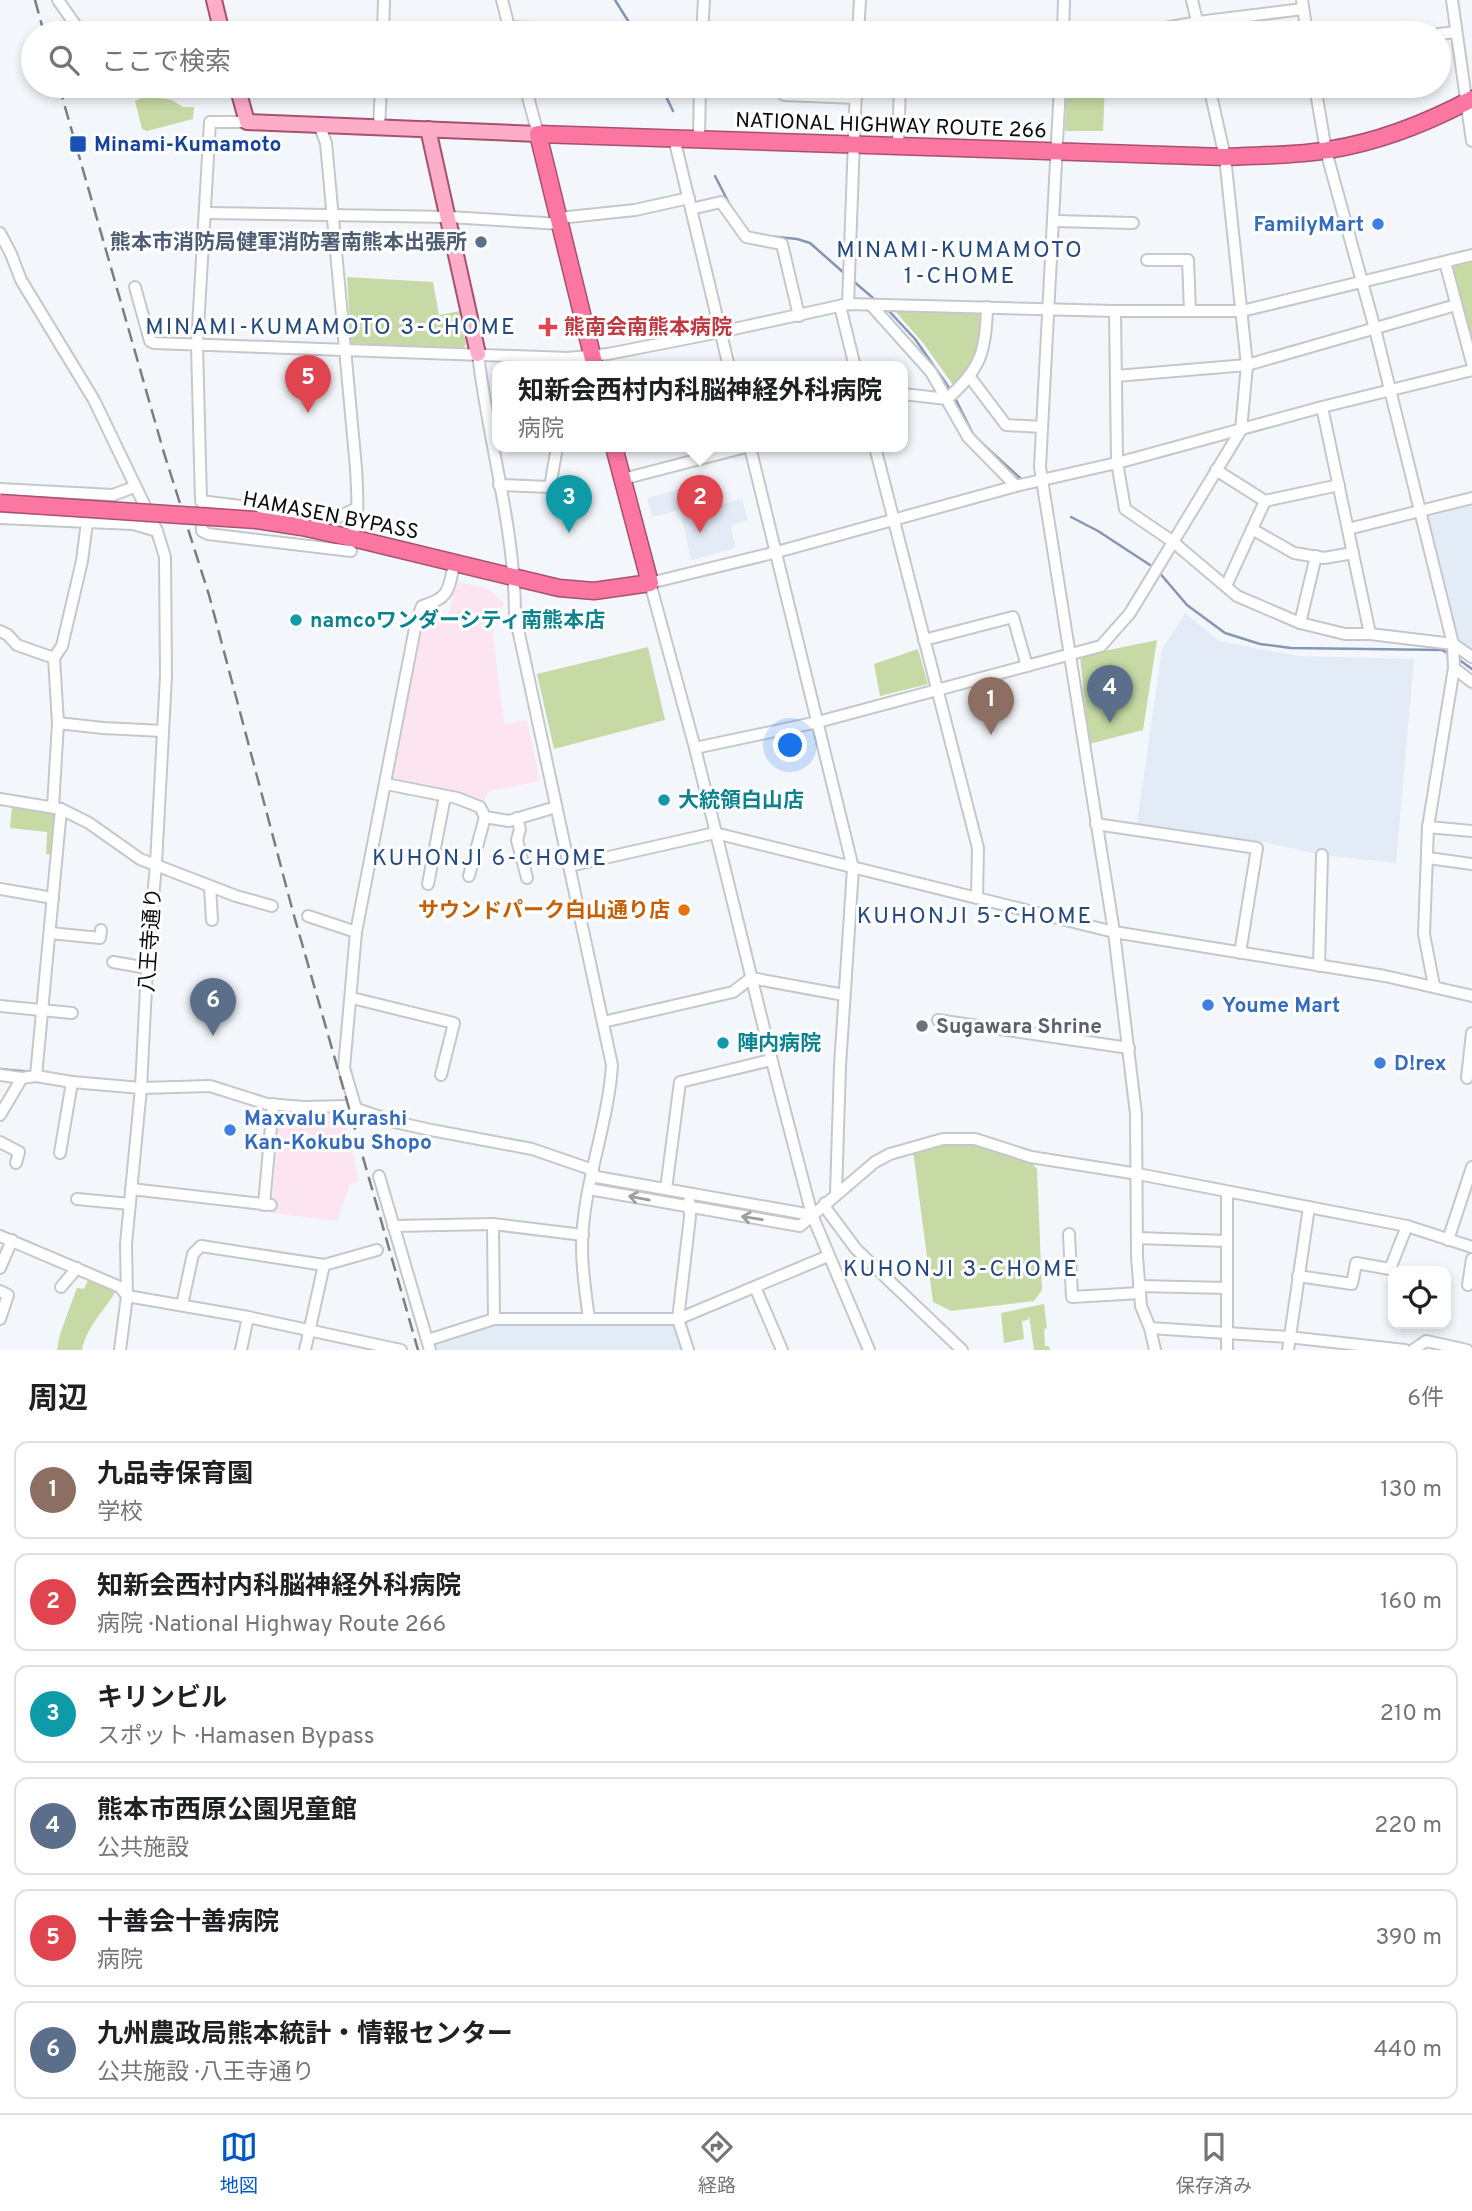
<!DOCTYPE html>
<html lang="ja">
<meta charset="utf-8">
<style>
body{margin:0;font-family:Overpass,"Noto Sans JP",sans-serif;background:#f2f2f2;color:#202124}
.controls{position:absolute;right:21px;bottom:21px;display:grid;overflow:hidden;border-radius:14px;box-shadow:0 4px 10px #0003}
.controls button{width:63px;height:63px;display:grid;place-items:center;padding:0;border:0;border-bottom:2px solid #e0e0e0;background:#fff;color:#202124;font:35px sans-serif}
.you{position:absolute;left:791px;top:746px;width:24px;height:24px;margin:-18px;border:5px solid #fff;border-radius:50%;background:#1a73e8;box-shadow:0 0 0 10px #1a73e833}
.badge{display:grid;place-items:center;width:46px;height:46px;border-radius:50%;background:#0159c3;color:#fff;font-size:23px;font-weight:700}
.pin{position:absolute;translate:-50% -58px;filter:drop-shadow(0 2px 4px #0008)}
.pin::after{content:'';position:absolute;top:37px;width:24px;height:21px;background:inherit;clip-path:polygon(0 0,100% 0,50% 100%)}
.popup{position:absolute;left:492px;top:361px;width:416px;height:91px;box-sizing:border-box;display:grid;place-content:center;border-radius:14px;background:#fff;filter:drop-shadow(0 2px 5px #0005);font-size:23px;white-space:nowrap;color:#757577}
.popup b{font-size:26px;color:#202124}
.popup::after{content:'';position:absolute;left:50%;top:100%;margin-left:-14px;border:14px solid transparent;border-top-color:#fff}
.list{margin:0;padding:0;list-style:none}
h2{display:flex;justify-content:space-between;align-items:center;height:91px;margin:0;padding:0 28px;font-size:30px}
h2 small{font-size:23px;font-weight:400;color:#757577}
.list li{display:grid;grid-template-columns:46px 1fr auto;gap:21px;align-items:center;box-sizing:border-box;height:98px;margin:0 14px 14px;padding:0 14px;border:2px solid #e0e0e0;border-radius:14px}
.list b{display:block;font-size:26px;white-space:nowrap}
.list p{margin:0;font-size:23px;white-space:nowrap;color:#757577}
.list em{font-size:23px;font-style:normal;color:#757577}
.icon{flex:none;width:38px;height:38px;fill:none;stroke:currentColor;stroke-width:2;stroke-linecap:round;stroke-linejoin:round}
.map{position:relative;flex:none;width:1472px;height:1350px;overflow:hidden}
.search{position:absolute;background:#fff;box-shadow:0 4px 10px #0003;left:21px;right:21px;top:21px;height:77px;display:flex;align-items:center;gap:18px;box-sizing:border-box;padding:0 24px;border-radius:38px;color:#757577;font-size:26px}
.sheet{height:763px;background:#fff}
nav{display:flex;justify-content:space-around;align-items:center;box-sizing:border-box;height:98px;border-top:2px solid #e0e0e0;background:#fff;font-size:19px;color:#757577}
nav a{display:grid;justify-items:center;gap:4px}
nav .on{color:#0159c3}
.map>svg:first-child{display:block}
.industrial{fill:#fce5f1}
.built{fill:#e3ebf6}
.green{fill:#c7daa5}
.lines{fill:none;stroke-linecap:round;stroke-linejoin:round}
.stream{stroke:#8696b2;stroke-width:2.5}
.minor-casing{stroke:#c4c8cc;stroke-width:14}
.major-casing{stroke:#a7516e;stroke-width:18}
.highway-casing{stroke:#a7516e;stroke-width:19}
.minor{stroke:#fff;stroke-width:10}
.major{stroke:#fdadc7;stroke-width:14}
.highway{stroke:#fb77a2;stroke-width:16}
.rail{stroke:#7b7e81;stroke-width:2.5;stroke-dasharray:14 7;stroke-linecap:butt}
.highway-bridge-casing{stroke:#a7516e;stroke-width:19;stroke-linecap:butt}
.highway-bridge{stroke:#fb77a2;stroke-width:16}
.oneway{stroke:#9d9d9e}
.transit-dot{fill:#1a4fb4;stroke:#fff;stroke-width:2.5}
.shop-dot{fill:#3f7fe0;stroke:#fff;stroke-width:2.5}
.service-dot{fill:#5c6f8a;stroke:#fff;stroke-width:2.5}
.health-dot{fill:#e0444e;stroke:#fff;stroke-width:2.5}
.culture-dot{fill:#0f9aa8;stroke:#fff;stroke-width:2.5}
.food-dot{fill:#e8710a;stroke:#fff;stroke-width:2.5}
.worship-dot{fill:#6b7280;stroke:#fff;stroke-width:2.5}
.labels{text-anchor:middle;stroke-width:6;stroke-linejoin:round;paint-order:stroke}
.street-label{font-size:21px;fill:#0a0b0d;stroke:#fff}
.transit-label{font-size:21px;font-weight:bold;fill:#164399;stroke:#fff;text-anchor:start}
.shop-label{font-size:21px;font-weight:bold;fill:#366cbe;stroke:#fff;text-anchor:start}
.service-label{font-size:21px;font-weight:bold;fill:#4e5e75;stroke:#fff;text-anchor:end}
.health-label{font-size:21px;font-weight:bold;fill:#be3a42;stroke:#fff;text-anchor:start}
.culture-label{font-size:21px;font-weight:bold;fill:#0d838f;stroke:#fff;text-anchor:start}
.food-label{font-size:21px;font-weight:bold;fill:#c56008;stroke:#fff;text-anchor:end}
.worship-label{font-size:21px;font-weight:bold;fill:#5b616d;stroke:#fff;text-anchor:start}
.neighbourhood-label{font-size:23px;letter-spacing:2px;fill:#254a7f;stroke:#fff}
</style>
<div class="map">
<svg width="1472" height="1350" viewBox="0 0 1472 1350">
<rect width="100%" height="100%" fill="#f3f7fb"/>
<!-- industrial -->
<g class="industrial">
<path d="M 456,581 L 489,589 L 505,604 L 491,619 L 504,724 L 527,720 L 540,781 L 489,791 L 482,805 L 391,786 L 423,614 L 448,616 Z"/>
<path d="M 333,1114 L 345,1120 L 359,1181 L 350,1185 L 337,1221 L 271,1213 L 279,1115 Z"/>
</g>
<!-- built -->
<g class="built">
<path d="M 690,486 L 697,511 L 742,499 L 748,520 L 731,526 L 735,548 L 691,560 L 680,510 L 652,517 L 647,498 Z"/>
<path d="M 1472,505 L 1472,657 L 1453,644 L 1427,517 Z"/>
<path d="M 1185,613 L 1219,641 L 1297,656 L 1414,659 L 1396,863 L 1322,855 L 1264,842 L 1136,830 L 1162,649 Z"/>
<path d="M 494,1319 L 678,1319 L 692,1350 L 431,1350 L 428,1340 Z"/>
</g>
<!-- green -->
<g class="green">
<path d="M 1067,86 L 1105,86 L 1103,131 L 1065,131 Z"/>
<path d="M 146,96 L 172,100 L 183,107 L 194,107 L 193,119 L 147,131 L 142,129 L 135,101 Z"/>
<path d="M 1472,256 L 1472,337 L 1448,262 Z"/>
<path d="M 347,277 L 433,282 L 439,315 L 460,311 L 466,344 L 462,350 L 351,343 Z"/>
<path d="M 895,311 L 979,312 L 982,316 C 981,347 977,365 953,385 L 924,344 Z"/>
<path d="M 1157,640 L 1143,730 L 1089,744 L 1080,656 Z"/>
<path d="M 648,647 L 665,720 L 554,749 L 537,674 Z"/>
<path d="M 918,649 L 928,684 L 880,696 L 874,664 Z"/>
<path d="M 12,807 L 57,815 L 54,855 L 46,854 L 47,832 L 10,828 Z"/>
<path d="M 965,1144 L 1027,1158 L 1037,1169 L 1042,1290 L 1034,1301 L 951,1311 L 933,1302 L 913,1151 L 942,1145 Z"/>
<path d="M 88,1280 L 116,1291 C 104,1311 87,1326 82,1350 L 57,1350 L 60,1334 L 77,1288 L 84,1289 Z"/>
<path d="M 1044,1304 L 1047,1328 L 1044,1329 L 1045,1346 L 1049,1346 L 1050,1350 L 1034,1350 L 1029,1315 L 1028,1320 L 1022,1321 L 1024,1339 L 1004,1343 L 1001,1313 Z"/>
</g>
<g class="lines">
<!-- stream -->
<g class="stream">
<path d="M 615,0 L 632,27"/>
<path d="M 661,86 L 673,111"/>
<path d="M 715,176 L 733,211"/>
<path d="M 768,236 L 797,239 L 810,243 L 844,273"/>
<path d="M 852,280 L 873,298"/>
<path d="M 888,310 L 915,339 L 952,392"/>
<path d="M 955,398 L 974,436 L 1020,478"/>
<path d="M 1071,517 L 1098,531 L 1153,567"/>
<path d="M 1158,571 L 1187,605 L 1225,633 L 1260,644 L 1291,648 L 1442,650 L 1449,654"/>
<path d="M 1458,659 L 1472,669"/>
<path d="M 0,1069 L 32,1072"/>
<path d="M 594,1182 L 682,1198"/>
<path d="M 698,1201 L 795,1218"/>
</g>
<!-- minor casing -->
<g class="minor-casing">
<g id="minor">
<path d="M 58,0 L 81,33"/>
<path d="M 502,0 L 510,31"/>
<path d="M 1192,0 L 1200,33"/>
<path d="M 1302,0 L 1307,33"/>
<path d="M 1452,0 L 1472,141"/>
<path d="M 509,27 L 659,33"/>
<path d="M 383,33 L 384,0"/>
<path d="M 702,33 L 704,0"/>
<path d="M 858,33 L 860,0"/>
<path d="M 1063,33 L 1064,0"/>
<path d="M 1139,33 L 1198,22 L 1303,9"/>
<path d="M 1439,34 L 1456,32"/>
<path d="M 525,86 L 538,134"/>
<path d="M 784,86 L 784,95 L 856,98"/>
<path d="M 1060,86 L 1040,467 L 1114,932 L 1136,1114 L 1137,1257 L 1141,1306 L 1150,1328 L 1155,1350"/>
<path d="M 1315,86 L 1326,151 L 1375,329 L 1453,644 L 1454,668 L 1428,827 L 1424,934 L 1434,986"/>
<path d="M 247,122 L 210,122 L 197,345 L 201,501 L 336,518 L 357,508"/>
<path d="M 319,124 L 326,143 L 356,468 C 357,491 360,516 352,538"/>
<path d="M 379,128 L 381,86"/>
<path d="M 674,138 L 729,367"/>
<path d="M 699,139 L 700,86"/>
<path d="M 898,145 L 900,86"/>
<path d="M 691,209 L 721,202 L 746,237 L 782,244 L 799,316"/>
<path d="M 206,213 L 449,217 L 561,224"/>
<path d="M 559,218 L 635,210 L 689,198"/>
<path d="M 1054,221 L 1133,223"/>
<path d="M 0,233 L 11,254 L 21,280 L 94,400 L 157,531 L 165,557 L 166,676 L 156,864 L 147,968 L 141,1088 L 126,1244 L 127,1296 L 120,1350"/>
<path d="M 1147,260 L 1188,260 L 1190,311"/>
<path d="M 1445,262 L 1472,363"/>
<path d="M 135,287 L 150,341 L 154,343 L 568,358 L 608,354 L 720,332 L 848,304 L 1115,311 L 1242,311 L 1472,255"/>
<path d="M 848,304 L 856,86"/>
<path d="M 871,305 L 931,372 L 968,437 L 1016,486"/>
<path d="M 840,306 L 855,367"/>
<path d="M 1115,311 L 1117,462 L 1125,509 L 1172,541 L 1237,596 L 1300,623 L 1345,634 L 1370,634 L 1453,644 L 1472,657"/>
<path d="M 478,354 C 488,441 515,527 515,615 L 612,1065 C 608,1127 582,1186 582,1248 C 582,1271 586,1296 589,1319"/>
<path d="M 969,376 L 1006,425 L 1042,427"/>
<path d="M 1116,376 L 1247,365 L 1456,305"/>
<path d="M 903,394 L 947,399 C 981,369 986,351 987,307"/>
<path d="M 1322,407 L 1370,634"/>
<path d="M 750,447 L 853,868 L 840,1066 L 836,1193"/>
<path d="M 875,447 L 978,848 L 977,898"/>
<path d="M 1216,470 L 1265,501 L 1339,485"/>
<path d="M 623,479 L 746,447"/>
<path d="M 499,485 L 550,487 L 557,447"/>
<path d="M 0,489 L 113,495 L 134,487"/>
<path d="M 201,511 L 202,531 L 208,534 L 351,551"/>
<path d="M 0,518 L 133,524 L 157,531"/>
<path d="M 1252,529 L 1294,553 L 1324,558 L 1353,553"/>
<path d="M 1348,529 L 1472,498"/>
<path d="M 1226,586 L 1265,501"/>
<path d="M 1300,623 L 1316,556"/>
<path d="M 0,631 L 8,635 L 17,645 L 54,658"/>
<path d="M 924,640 L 1013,617 L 1027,666"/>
<path d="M 1454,668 L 1472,682"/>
<path d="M 58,723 L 103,728 L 163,731"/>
<path d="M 695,748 L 818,722 L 1101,646 L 1130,613 L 1241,430 L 1247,365 L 1225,157 L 1209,86"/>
<path d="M 386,784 L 457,798 L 480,807 L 485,817 L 509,821 L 556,807"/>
<path d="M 0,799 L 61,809 L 89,823 L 140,859 L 236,896 L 272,906"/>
<path d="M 53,807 L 58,723 L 54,658 L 62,646 L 82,561 L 87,522"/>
<path d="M 517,818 L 520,829 L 517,840 L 527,878"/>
<path d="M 1096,824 L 1257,848 L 1240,953"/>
<path d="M 1428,827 L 1472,831"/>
<path d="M 1428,858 L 1472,864"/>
<path d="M 569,866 L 715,833 L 1114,932 L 1385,976 L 1472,996"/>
<path d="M 469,876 L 485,817"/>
<path d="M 428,884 L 445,796"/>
<path d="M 210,886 L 212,920"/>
<path d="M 0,889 L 53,898"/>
<path d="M 308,916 L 356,932"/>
<path d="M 50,933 L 100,938 L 101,930"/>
<path d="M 113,962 L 147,968"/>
<path d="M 1319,966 L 1322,855"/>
<path d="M 352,998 L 454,1023 L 441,1075"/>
<path d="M 0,1006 L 72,1013"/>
<path d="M 938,1020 L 1129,1048"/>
<path d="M 603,1022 L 733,992 L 751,978 L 844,995"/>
<path d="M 0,1075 L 22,1078 L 36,1076 L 72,1082 L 141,1088 L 210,1086 L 267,1104 L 304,1107 L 348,1106 L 395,1122 L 431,1130 L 532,1149 L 593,1170"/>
<path d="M 36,1076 L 61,809"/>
<path d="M 1467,1078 L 1472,1033"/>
<path d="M 356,1109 L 344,1068 L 356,932 L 416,623 L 422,606 C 452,598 448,587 455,561"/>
<path d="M 0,1115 L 22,1078"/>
<path d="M 0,1142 L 19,1152 L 16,1163"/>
<path d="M 60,1153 L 72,1082"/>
<path d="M 379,1176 L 430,1350"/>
<path d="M 591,1176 L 812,1215"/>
<path d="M 131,1189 L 271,1205"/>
<path d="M 589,1189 L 800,1226 L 875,1162 L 890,1154 L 943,1139 L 975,1139 L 1031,1157 L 1138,1174 L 1407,1226 L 1472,1247"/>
<path d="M 666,1189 L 680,1082 L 771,1060"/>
<path d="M 77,1199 L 130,1204"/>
<path d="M 825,1203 L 827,1210 L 856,1249 L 962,1350"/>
<path d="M 264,1205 L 273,1104"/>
<path d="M 493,1224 L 494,1319"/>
<path d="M 393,1226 L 493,1224 L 583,1235"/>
<path d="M 1069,1234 L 1072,1297 L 1140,1293"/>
<path d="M 0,1236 L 120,1287 L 127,1296 L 248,1317 L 401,1350"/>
<path d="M 1137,1238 L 1227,1241"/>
<path d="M 1448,1240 L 1472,1167"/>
<path d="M 0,1268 L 12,1240"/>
<path d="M 1298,1276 L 1352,1284 L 1356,1263 L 1390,1269 L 1407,1226"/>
<path d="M 1468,1285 L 1472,1259"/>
<path d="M 1139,1286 L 1227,1288"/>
<path d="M 61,1287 L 77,1268"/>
<path d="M 755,1287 L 782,1350"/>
<path d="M 0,1291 L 8,1295 L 0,1319"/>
<path d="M 182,1305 L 193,1254 L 201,1246 L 324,1265 L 377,1250"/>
<path d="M 1150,1328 L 1288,1337 L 1405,1350"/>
<path d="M 428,1340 L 494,1319 L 678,1319 L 828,1256"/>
<path d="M 241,1350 L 248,1317"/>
<path d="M 305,1350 L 324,1265"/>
<path d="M 688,1350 L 678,1319 L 690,1217 L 689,1201"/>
<path d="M 869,1350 L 812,1215 L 775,1073 L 695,748 L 650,583 L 777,552 L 1016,486 L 1121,462 L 1322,407 L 1472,370"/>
<path d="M 1227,1350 L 1227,1193"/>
<path d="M 1288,1350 L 1309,1207"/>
<path d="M 1413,1350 L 1426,1341 L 1467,1350"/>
</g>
</g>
<!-- major casing -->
<g class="major-casing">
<g id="major">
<path d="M 214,0 L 222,33"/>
<path d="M 237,86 L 247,122 L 538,134"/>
<path d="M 428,129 L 478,354"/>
</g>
</g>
<!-- highway casing -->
<g class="highway-casing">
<g id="highway">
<path d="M 595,367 L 538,134 L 1225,157 C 1258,155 1295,156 1328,150 C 1379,142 1427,123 1472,99"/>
<path d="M 257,520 L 302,527 L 352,538 L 559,588 L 594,591 L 650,583 L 614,447"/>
</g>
</g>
<!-- minor -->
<use href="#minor" class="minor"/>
<!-- major -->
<use href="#major" class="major"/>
<!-- highway -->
<use href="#highway" class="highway"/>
<!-- rail -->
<g class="rail">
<path d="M 35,0 L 44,33"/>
<path d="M 59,86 L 164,453 L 209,595 L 293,912 L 418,1350"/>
</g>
<!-- highway-bridge casing -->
<g class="highway-bridge-casing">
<path id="highway-bridge" d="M 0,503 L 257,520"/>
</g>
<!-- highway-bridge -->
<use href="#highway-bridge" class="highway-bridge"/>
</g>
<!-- one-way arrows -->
<defs><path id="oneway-shaft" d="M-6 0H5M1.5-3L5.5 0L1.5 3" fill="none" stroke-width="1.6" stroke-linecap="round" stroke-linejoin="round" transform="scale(1.75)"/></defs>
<g class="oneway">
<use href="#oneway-shaft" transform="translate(639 1198) rotate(-169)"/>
<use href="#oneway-shaft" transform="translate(752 1218) rotate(-171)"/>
</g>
<!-- markers -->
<rect class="transit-dot" x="69" y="135" width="18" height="18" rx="3.5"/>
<g class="shop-dot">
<circle cx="1378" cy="224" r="7"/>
<circle cx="1208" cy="1005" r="7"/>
<circle cx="1380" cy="1063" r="7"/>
<circle cx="230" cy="1130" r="7"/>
</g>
<circle class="service-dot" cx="481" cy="242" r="7"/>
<path class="health-dot" d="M544.5 316.5h7v7h7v7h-7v7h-7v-7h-7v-7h7z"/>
<g class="culture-dot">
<circle cx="296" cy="620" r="7"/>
<circle cx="664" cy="800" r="7"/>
<circle cx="723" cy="1043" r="7"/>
</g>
<circle class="food-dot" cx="684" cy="910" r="7"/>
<circle class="worship-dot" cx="922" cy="1026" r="7"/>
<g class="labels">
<!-- street labels -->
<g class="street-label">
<text transform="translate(891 125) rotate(2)" y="7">NATIONAL HIGHWAY ROUTE 266</text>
<text transform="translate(331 515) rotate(11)" y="7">HAMASEN BYPASS</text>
<text transform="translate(150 940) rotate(-86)" y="7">八王寺通り</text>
</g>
<!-- transit labels -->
<g class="transit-label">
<text x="94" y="151">Minami-Kumamoto</text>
</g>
<!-- shop labels -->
<g class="shop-label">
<text x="1364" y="231" text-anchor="end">FamilyMart</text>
<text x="1222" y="1012">Youme Mart</text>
<text x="1394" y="1070">D!rex</text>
<text x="244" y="1125">Maxvalu Kurashi<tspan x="244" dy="24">Kan-Kokubu Shopo</tspan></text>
</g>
<!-- service labels -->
<g class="service-label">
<text x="467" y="249">熊本市消防局健軍消防署南熊本出張所</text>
</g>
<!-- health labels -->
<g class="health-label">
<text x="564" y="334">熊南会南熊本病院</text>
</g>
<!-- culture labels -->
<g class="culture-label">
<text x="310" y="627">namcoワンダーシティ南熊本店</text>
<text x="678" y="807">大統領白山店</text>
<text x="737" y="1050">陣内病院</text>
</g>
<!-- food labels -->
<g class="food-label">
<text x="670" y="917">サウンドパーク白山通り店</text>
</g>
<!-- worship labels -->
<g class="worship-label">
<text x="936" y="1033">Sugawara Shrine</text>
</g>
<!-- neighbourhood labels -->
<g class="neighbourhood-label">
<text x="960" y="257">MINAMI-KUMAMOTO<tspan x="960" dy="26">1-CHOME</tspan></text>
<text x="331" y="334">MINAMI-KUMAMOTO 3-CHOME</text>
<text x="490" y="865">KUHONJI 6-CHOME</text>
<text x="975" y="923">KUHONJI 5-CHOME</text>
<text x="961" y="1276">KUHONJI 3-CHOME</text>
</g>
</g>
</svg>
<div class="controls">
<button><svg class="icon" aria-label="locate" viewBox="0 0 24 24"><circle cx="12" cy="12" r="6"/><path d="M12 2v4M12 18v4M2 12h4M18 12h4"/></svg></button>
</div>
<div class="you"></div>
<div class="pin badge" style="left:991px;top:735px;background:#8d6e63">1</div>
<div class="pin badge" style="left:700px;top:533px;background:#e0444e">2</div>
<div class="popup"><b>知新会西村内科脳神経外科病院</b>病院</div>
<div class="pin badge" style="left:569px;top:533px;background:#0f9aa8">3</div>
<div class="pin badge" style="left:1110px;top:723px;background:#5c6f8a">4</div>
<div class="pin badge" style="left:308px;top:413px;background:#e0444e">5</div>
<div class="pin badge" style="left:213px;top:1036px;background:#5c6f8a">6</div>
<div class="search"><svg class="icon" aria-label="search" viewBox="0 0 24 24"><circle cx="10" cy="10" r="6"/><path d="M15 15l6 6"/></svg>ここで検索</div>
</div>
<section class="sheet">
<h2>周辺<small>6件</small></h2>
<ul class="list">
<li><span class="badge" style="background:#8d6e63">1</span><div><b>九品寺保育園</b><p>学校</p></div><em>130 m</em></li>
<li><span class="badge" style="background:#e0444e">2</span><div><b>知新会西村内科脳神経外科病院</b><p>病院 · National Highway Route 266</p></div><em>160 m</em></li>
<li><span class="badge" style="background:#0f9aa8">3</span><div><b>キリンビル</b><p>スポット · Hamasen Bypass</p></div><em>210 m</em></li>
<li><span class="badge" style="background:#5c6f8a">4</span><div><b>熊本市西原公園児童館</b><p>公共施設</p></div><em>220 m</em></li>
<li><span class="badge" style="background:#e0444e">5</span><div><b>十善会十善病院</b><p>病院</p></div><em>390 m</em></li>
<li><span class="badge" style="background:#5c6f8a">6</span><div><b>九州農政局熊本統計・情報センター</b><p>公共施設 · 八王寺通り</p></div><em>440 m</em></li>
</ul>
</section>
<nav>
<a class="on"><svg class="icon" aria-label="map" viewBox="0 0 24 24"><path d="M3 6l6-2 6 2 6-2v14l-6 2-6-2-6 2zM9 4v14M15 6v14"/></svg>地図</a>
<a><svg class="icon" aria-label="directions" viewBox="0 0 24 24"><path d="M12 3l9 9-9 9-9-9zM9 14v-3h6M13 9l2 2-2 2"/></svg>経路</a>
<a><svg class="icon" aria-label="saved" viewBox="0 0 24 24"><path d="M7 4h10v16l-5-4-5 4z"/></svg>保存済み</a>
</nav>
